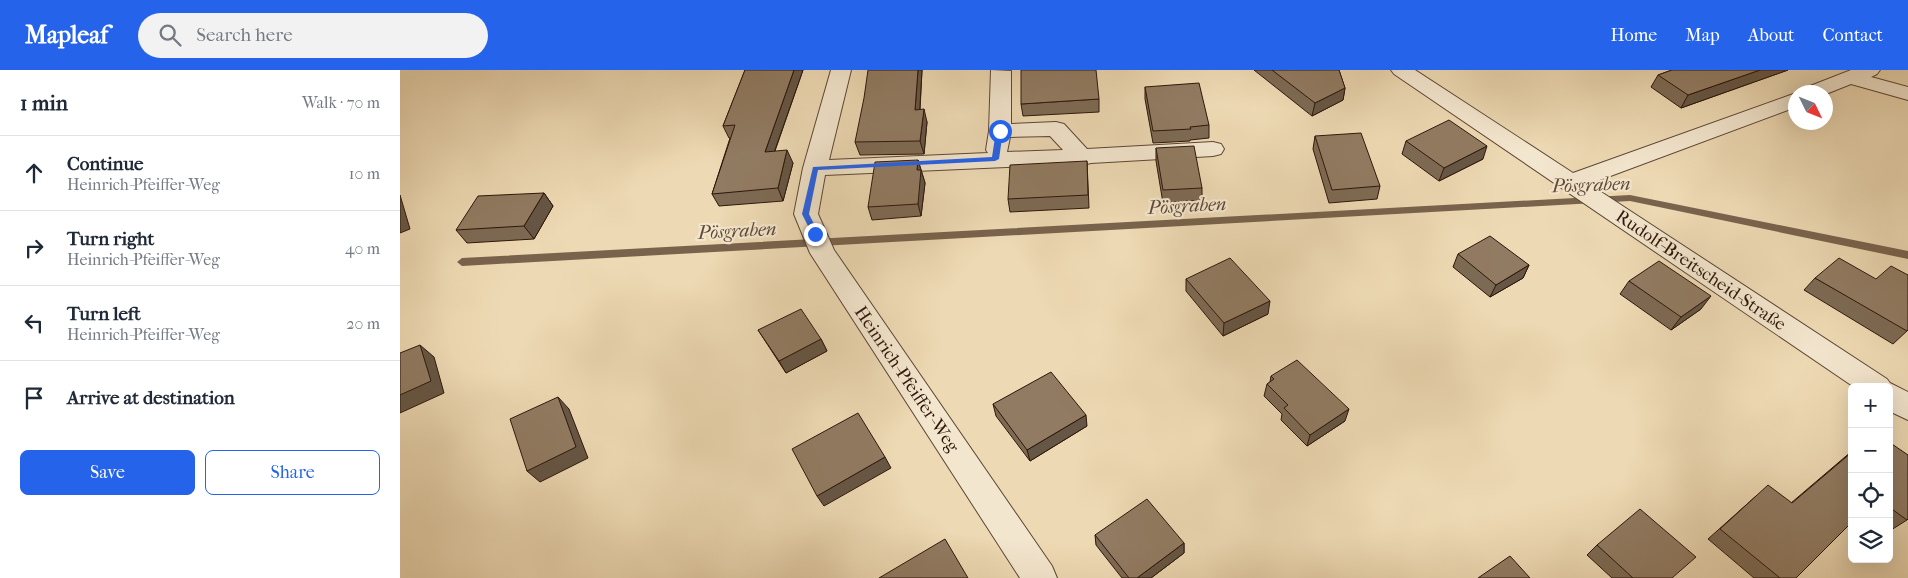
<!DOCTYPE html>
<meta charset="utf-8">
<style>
body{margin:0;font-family:"IM FELL French Canon",serif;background:#f2f2f3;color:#1f2937}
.controls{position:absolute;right:15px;bottom:15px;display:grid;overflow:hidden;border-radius:8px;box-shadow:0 5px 20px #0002}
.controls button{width:45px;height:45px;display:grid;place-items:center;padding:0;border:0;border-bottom:1px solid #e0e1e3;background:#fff;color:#1f2937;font:25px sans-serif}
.compass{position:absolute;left:1388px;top:15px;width:45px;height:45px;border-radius:50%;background:#fff;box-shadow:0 5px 20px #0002;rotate:133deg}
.stop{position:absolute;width:15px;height:15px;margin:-11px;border:4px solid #2563eb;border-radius:50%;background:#fff}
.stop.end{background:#2563eb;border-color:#fff;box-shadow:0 1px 5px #0008}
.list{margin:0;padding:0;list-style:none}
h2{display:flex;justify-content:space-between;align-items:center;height:65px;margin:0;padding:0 20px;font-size:21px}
h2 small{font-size:16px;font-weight:400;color:#747a83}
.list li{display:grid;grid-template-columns:32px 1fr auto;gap:15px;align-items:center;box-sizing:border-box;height:75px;padding:0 20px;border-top:1px solid #e0e1e3}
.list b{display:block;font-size:19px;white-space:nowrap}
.list p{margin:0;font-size:16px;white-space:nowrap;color:#747a83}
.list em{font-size:16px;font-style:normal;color:#747a83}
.actions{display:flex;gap:10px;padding:15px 20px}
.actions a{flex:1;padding:11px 0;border:1px solid #2563eb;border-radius:8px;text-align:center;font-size:18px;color:#2563eb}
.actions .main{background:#2563eb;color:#fff}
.icon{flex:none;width:28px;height:28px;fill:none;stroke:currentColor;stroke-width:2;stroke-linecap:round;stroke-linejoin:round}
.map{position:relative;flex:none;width:1508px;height:508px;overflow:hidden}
header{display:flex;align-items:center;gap:30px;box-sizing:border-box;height:70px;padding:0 25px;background:#2563eb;color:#fff}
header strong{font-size:24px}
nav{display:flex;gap:28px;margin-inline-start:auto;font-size:18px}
.search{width:350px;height:45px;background:#f2f2f3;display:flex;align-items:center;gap:12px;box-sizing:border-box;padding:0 18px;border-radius:28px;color:#747a83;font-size:19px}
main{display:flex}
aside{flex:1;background:#fff}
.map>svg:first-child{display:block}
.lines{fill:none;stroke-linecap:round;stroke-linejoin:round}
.stream{fill:#79634d;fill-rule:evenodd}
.minor-casing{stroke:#5d4734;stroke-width:2}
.minor{fill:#f3e6ce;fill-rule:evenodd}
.wall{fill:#7d6a54;stroke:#2d160a}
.shaded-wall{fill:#665645;stroke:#2d160a}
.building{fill:#917b62;stroke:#2d160a}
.route{fill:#2563eb}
.labels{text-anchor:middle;stroke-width:4.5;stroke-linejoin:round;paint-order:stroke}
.street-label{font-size:18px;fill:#2d160a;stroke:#f3e6ce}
.water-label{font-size:19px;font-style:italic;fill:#604a37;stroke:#f3e6ce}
</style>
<header>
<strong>Mapleaf</strong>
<div class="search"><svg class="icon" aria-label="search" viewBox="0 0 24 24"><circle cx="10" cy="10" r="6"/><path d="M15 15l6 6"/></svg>Search here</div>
<nav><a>Home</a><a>Map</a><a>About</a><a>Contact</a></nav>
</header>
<main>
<aside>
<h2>1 min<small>Walk · 70 m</small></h2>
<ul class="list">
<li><svg class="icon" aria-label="ahead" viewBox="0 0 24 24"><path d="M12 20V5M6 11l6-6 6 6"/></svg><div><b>Continue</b><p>Heinrich-Pfeiffer-Weg</p></div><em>10 m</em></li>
<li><svg class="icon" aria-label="right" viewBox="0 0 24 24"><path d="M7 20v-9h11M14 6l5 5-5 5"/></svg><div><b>Turn right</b><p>Heinrich-Pfeiffer-Weg</p></div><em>40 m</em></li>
<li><svg class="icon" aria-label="left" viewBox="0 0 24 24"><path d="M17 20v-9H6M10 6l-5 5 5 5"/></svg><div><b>Turn left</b><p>Heinrich-Pfeiffer-Weg</p></div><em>20 m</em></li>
<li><svg class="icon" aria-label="arrive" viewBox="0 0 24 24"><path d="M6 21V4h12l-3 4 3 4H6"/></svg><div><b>Arrive at destination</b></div></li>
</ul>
<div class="actions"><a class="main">Save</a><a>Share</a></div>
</aside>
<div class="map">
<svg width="1508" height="508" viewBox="0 0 1508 508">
<rect width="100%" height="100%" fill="#edd9b3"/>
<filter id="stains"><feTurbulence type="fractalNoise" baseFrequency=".004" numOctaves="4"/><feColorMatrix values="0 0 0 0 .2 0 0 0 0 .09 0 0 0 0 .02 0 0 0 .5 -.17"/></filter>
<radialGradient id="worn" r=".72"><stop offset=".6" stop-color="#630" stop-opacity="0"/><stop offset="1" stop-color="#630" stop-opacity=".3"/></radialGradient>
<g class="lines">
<!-- stream -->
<path class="stream" d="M 1230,125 L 1508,181 L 1508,189 L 1230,131 L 62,196 L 57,192 L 62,188 Z"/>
<!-- minor casing -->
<g class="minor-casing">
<g id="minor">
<path d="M 431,0 L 451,0 L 429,90 L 588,83 L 586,80 L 589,61 L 591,0 L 611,1 L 611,54 L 656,52 L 664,54 L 687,79 L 813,72 L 821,74 L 824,79 L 821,84 L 813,86 L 691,93 L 683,95 L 677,94 L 425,105 L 418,144 L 434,180 L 652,496 L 657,508 L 620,508 L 410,183 L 394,144 L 403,98 ZM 650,66 L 663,80 L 607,82 L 610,67 Z"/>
<path d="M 991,0 L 1015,0 L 1173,103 L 1396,23 L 1396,37 L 1189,114 L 1487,309 L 1490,313 L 1508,322 L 1508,350 L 1489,341 L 1489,317 L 1454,317 L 994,4 Z"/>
<path d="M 1451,0 L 1480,0 L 1477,4 L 1471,7 L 1508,17 L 1508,30 L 1451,14 L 1426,24 L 1426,22 L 1401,22 L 1405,18 Z"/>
</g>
</g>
<!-- minor -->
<use href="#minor" class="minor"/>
</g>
<!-- wall -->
<g class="wall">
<path d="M 345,0 L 403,0 L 375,81 L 393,93 L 383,131 L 319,136 L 312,124 L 330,68 L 329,68 L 323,56 Z"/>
<path d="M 522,0 L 520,40 L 527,52 L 524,84 L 460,85 L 455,72 Z"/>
<path d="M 854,0 L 939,0 L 945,18 L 943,30 L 912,46 Z"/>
<path d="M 1272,0 L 1388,0 L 1281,38 L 1251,17 L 1258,5 Z"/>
<path d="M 745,17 L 809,55 L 809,68 L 790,70 L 790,71 L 753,73 L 745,29 Z"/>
<path d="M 699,29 L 699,42 L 623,46 L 621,34 Z"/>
<path d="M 915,66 L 980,116 L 977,129 L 929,133 L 913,79 Z"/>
<path d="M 1006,71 L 1083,89 L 1039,111 L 1002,84 Z"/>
<path d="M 756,78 L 802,118 L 802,130 L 763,133 L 756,91 Z"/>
<path d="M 518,90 L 525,113 L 521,146 L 472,150 L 468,137 Z"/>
<path d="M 687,91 L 689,138 L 610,142 L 608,129 Z"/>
<path d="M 144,123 L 153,136 L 134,169 L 67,173 L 56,160 Z"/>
<path d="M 1058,184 L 1129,195 L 1123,208 L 1090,227 L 1053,197 Z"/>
<path d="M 1415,208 L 1508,260 L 1493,274 L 1404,220 Z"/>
<path d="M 786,209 L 868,244 L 823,266 L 786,221 Z"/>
<path d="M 1229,211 L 1301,239 L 1271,260 L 1220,224 Z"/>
<path d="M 358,260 L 421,269 L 427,281 L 386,303 Z"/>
<path d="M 871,306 L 945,351 L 907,376 L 881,350 L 882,344 L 864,326 L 867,314 L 870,312 Z"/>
<path d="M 593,334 L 687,356 L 630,391 L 596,346 Z"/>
<path d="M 1489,372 L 1507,450 L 1491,460 L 1489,459 Z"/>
<path d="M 1452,381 L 1452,452 L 1396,508 L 1354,508 L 1308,469 L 1356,426 L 1391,433 Z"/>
<path d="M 695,465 L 784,473 L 784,483 L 751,508 L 722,508 L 696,475 Z"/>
<path d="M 1197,475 L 1272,508 L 1212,508 L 1187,485 Z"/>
</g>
<!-- shaded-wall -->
<g class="shaded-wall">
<path d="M 394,0 L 403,0 L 370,94 L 365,82 Z"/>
<path d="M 518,0 L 522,0 L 519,53 L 515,40 Z"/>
<path d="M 1360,0 L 1388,0 L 1281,38 L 1288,25 Z"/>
<path d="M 945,18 L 943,30 L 912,46 L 915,33 Z"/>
<path d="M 524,39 L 527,52 L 524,84 L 520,71 Z"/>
<path d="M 1087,76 L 1083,89 L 1039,111 L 1044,98 Z"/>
<path d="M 387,80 L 393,93 L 383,131 L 378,118 Z"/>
<path d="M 518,90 L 525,113 L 521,146 L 518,134 L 517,100 Z"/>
<path d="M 144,123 L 153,136 L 134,169 L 124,156 Z"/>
<path d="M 0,125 L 10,159 L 0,163 Z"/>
<path d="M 1129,195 L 1123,208 L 1090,227 L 1096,215 Z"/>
<path d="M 1311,226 L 1301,239 L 1271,260 L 1281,247 Z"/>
<path d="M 870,231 L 868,244 L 823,266 L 824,253 Z"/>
<path d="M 421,269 L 427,281 L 386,303 L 379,291 Z"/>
<path d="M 20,275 L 34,287 L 44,323 L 0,343 L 0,325 Z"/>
<path d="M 158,327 L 169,339 L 188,388 L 140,412 L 127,401 Z"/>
<path d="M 949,339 L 945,351 L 907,376 L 910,365 Z"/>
<path d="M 686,345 L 687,356 L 630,391 L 627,380 Z"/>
<path d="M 485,387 L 491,398 L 424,436 L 417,426 Z"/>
<path d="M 784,473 L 784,483 L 751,508 L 737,508 Z"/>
</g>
<!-- building -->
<g class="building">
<path d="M 345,0 L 394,0 L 365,82 L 387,80 L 378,118 L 312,124 L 335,55 L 323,56 Z"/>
<path d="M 468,0 L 518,0 L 515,40 L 524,39 L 520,71 L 455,72 L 464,28 Z"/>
<path d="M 621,0 L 696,0 L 699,29 L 621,34 Z"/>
<path d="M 872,0 L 939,0 L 945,18 L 915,33 Z"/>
<path d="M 1272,0 L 1360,0 L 1288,25 L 1258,5 Z"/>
<path d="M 799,13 L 809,55 L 790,57 L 791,59 L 753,61 L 745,17 Z"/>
<path d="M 1049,50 L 1087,76 L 1044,98 L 1006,71 Z"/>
<path d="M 961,63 L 980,116 L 932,120 L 915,66 Z"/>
<path d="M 794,76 L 802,118 L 763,120 L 756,78 Z"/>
<path d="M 518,90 L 517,100 L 521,100 L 518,134 L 468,137 L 475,92 Z"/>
<path d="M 687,91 L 688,125 L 608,129 L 610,95 Z"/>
<path d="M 144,123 L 124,156 L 56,160 L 78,126 Z"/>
<path d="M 1090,166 L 1129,195 L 1096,215 L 1058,184 Z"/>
<path d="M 830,188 L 870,231 L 824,253 L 786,209 Z"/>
<path d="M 1439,188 L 1476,209 L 1491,196 L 1508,205 L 1508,260 L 1507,261 L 1415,208 Z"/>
<path d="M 1259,191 L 1311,226 L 1281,247 L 1229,211 Z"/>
<path d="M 401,239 L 421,269 L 379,291 L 358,260 Z"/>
<path d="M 20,275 L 31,311 L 0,325 L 0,283 Z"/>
<path d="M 897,290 L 949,339 L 910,365 L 884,338 L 888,335 L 867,314 L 874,309 L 871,306 Z"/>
<path d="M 651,302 L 686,345 L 627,380 L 593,334 Z"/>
<path d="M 158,327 L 176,377 L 127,401 L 110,349 Z"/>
<path d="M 458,343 L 485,387 L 417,426 L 392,379 Z"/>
<path d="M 1489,372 L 1508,385 L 1508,449 L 1507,450 L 1489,437 Z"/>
<path d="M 1452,382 L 1452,452 L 1396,508 L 1380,508 L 1320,459 L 1368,415 L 1392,433 Z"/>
<path d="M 747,429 L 784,473 L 737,508 L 729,508 L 695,465 Z"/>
<path d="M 1240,439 L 1296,487 L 1272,508 L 1233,508 L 1197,475 Z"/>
<path d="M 545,469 L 568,508 L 479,508 Z"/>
<path d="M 1110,486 L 1130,508 L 1078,508 Z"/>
</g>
<!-- route -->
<path class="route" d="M 600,59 L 603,61 L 599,89 L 595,91 L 418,100 L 409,144 L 419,164 L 415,167 L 412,164 L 402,144 L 413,97 L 592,87 L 596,61 Z"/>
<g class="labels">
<!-- street labels -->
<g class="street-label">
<text transform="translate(1301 200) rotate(34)" y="6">Rudolf-Breitscheid-Straße</text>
<text transform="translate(507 309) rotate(56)" y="6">Heinrich-Pfeiffer-Weg</text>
</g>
<!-- water labels -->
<g class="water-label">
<text transform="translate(1191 114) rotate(-2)" y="7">Pösgraben</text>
<text transform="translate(787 135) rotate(-3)" y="7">Pösgraben</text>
<text transform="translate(337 160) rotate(-3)" y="7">Pösgraben</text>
</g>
</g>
<rect width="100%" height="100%" filter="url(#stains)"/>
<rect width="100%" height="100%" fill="url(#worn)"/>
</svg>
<div class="controls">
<button>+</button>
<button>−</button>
<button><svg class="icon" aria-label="locate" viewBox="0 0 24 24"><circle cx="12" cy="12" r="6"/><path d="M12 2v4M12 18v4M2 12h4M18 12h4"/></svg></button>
<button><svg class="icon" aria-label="layers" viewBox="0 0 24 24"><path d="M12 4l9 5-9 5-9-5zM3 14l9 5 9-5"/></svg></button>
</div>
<svg class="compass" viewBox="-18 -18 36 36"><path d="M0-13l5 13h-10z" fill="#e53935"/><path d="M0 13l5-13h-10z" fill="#747a83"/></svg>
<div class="stop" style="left:600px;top:61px"></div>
<div class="stop end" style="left:415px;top:164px"></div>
</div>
</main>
